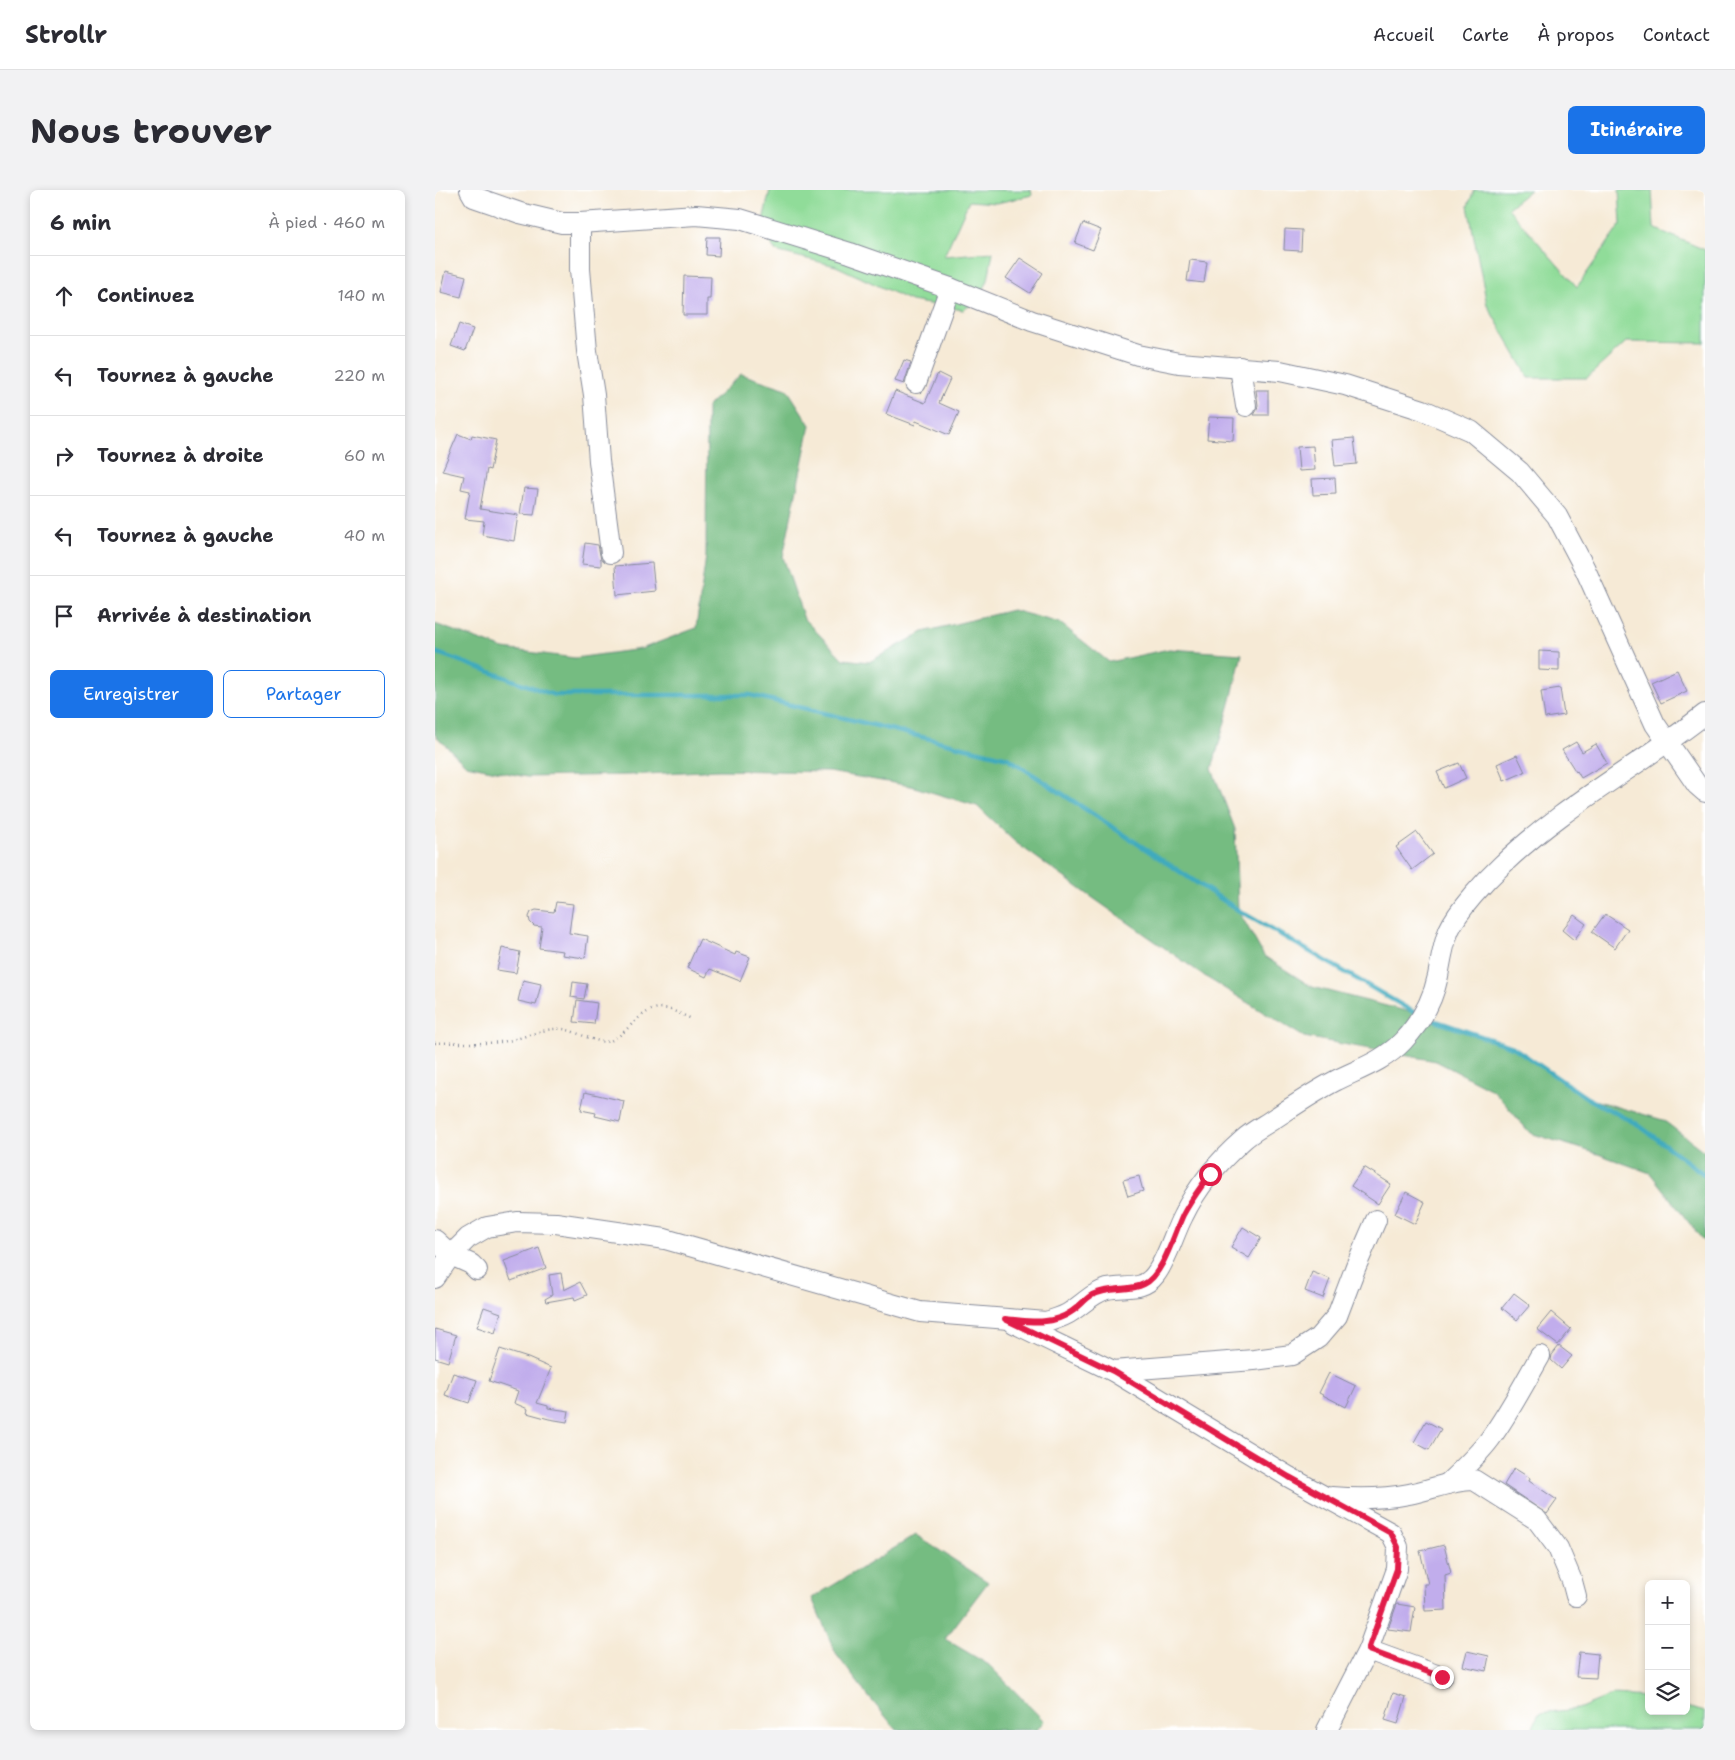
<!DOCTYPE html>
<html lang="fr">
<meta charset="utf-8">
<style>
body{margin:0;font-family:"Shantell Sans",sans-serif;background:#f2f2f3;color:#2b2b33}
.controls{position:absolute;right:15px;bottom:15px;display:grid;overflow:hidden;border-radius:8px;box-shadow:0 2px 8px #0003}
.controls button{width:45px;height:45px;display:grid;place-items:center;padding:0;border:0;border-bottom:1px solid #e1e1e2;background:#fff;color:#2b2b33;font:25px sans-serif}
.stop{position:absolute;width:15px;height:15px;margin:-11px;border:4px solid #e11d48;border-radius:50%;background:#fff}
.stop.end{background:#e11d48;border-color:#fff;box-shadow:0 1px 5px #0008}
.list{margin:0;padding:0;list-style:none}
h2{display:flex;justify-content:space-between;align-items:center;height:65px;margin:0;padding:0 20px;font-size:21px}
h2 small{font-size:16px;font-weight:400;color:#7c7c81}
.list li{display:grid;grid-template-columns:32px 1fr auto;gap:15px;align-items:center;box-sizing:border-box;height:80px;padding:0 20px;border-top:1px solid #e1e1e2}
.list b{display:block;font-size:19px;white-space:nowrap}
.list em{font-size:16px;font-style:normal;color:#7c7c81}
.actions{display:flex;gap:10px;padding:15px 20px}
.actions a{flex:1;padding:11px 0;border:1px solid #1a73e8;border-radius:8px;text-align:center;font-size:18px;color:#1a73e8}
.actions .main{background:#1a73e8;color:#fff}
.icon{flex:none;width:28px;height:28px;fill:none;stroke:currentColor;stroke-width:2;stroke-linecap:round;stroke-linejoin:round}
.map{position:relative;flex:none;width:1270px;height:1540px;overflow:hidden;border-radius:8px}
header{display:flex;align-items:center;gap:30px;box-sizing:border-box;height:70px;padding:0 25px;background:#fff;border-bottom:1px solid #e1e1e2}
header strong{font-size:24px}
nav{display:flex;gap:28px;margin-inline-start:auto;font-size:18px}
.intro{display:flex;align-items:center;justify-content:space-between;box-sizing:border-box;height:120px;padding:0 30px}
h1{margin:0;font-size:35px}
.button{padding:12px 22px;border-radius:8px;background:#1a73e8;color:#fff;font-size:18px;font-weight:700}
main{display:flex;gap:30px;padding:0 30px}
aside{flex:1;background:#fff;border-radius:8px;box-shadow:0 2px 8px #0003}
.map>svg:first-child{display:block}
.green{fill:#90dc99;stroke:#56867c}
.forest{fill:#74bc81;stroke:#487670}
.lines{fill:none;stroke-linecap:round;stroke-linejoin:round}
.stream{stroke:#3faabe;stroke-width:4.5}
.building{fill:#c1adec}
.minor-casing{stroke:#888c9a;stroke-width:22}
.path{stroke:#888c9a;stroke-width:2.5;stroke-dasharray:1 4;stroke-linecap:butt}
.minor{stroke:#fff;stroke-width:20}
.route{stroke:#e11d48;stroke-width:6}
</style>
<header>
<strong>Strollr</strong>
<nav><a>Accueil</a><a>Carte</a><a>À propos</a><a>Contact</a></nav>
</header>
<div class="intro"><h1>Nous trouver</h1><a class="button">Itinéraire</a></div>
<main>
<aside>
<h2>6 min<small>À pied · 460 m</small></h2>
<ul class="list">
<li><svg class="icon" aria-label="ahead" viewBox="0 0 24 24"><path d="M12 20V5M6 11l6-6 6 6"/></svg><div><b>Continuez</b></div><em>140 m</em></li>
<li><svg class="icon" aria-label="left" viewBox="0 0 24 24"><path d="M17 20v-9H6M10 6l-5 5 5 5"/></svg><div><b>Tournez à gauche</b></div><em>220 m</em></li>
<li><svg class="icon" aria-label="right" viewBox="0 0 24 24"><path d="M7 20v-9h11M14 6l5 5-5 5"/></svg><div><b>Tournez à droite</b></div><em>60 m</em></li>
<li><svg class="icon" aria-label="left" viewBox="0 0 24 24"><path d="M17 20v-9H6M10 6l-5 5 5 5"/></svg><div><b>Tournez à gauche</b></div><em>40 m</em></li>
<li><svg class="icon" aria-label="arrive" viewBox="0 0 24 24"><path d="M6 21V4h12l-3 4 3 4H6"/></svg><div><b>Arrivée à destination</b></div></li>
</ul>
<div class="actions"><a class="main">Enregistrer</a><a>Partager</a></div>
</aside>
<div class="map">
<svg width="1270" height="1540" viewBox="0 0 1270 1540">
<rect width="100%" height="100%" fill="#fff"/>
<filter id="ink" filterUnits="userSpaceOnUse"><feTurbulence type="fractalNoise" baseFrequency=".02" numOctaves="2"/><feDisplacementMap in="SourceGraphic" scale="10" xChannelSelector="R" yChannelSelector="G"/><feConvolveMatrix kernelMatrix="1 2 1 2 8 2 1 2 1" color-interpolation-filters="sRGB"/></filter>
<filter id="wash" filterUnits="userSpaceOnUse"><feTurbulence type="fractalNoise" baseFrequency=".0096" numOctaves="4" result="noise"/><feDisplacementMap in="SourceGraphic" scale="20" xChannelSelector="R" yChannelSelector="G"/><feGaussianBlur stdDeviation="1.12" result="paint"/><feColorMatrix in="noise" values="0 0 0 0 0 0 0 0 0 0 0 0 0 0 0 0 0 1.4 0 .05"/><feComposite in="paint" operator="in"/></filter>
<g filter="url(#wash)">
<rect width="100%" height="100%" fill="#f6ead6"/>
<!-- green -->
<g class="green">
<path d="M 335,0 L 596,0 L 597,5 L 562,13 L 534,11 L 509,66 L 558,62 L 553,90 L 544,110 L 528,120 L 476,111 L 401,76 L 340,61 L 327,35 Z"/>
<path d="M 1039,0 L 1095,0 L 1073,18 L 1142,97 L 1186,34 L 1184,0 L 1217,0 L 1219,38 L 1270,60 L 1270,153 L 1191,152 L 1152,188 L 1094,188 L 1052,115 L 1033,16 Z"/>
<path d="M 1177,1505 L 1214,1507 L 1214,1521 L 1251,1521 L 1251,1517 L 1270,1522 L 1270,1540 L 1097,1540 L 1104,1523 L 1143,1519 Z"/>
</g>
<!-- forest -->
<g class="forest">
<path d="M 306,184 L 352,199 L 375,235 L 348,367 L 369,429 L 408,469 L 434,472 L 488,442 L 577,420 L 625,433 L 674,472 L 734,459 L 807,464 L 796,510 L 777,579 L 800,639 L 803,720 L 829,766 L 877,797 L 983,824 L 1078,857 L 1152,908 L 1228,930 L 1270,962 L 1270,1053 L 1215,983 L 1163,964 L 1095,943 L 1059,901 L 1001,871 L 869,847 L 774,789 L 658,708 L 580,652 L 542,616 L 476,596 L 394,582 L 284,580 L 194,585 L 92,587 L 31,575 L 0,545 L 0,434 L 69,459 L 140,468 L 206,459 L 261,438 L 271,366 L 272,217 Z"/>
<path d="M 481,1345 L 553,1392 L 510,1449 L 554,1475 L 609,1531 L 602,1540 L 462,1540 L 433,1506 L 401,1464 L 377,1408 Z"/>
</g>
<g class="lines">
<!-- stream -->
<g class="stream">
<path d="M 0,462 L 119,505 L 315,505 L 573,568 L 803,720 L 982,824"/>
<path d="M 992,828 L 1078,857 L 1152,908 L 1202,934 L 1270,985"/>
</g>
</g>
<g id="blocks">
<!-- building -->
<g class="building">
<path d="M 648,33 L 666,40 L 658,60 L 640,53 Z"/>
<path d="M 850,39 L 867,40 L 866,61 L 849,60 Z"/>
<path d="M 272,47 L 285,47 L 284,66 L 271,65 Z"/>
<path d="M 585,68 L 608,83 L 595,103 L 571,88 Z"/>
<path d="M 755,70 L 772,72 L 769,93 L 752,91 Z"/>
<path d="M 11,81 L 31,86 L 26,107 L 6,102 Z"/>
<path d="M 249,86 L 276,87 L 275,109 L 272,109 L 272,125 L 248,125 Z"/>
<path d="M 24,134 L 38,139 L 30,161 L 16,156 Z"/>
<path d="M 469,170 L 476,172 L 469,194 L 460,191 Z"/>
<path d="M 503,183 L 515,189 L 504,213 L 524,222 L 514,245 L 481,231 L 480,235 L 451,224 L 460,201 L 490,213 Z"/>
<path d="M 821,200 L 833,200 L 833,225 L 819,225 L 822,220 L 823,215 Z"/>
<path d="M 774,227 L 799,228 L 798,251 L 772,249 Z"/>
<path d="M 23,244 L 36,249 L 37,245 L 61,250 L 55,280 L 52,279 L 45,319 L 83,325 L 79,351 L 47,345 L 49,331 L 30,329 L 35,301 L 26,299 L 29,286 L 7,281 Z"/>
<path d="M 919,248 L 922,274 L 900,276 L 897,250 Z"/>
<path d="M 878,256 L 880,280 L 864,281 L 862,257 Z"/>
<path d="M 900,288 L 901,304 L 878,305 L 877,289 Z"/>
<path d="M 89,298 L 103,299 L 99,325 L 85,324 Z"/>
<path d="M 150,353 L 163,355 L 166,370 L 166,376 L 147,374 Z"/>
<path d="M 217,373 L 220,401 L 182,405 L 180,376 Z"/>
<path d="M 1104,461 L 1124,462 L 1124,481 L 1104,480 Z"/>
<path d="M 1242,480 L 1252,501 L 1226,513 L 1216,492 Z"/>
<path d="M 1125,498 L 1129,525 L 1110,528 L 1106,501 Z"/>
<path d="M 1141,552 L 1147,562 L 1161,554 L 1172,573 L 1146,588 L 1142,581 L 1141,582 L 1127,560 Z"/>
<path d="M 1082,565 L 1090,582 L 1069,591 L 1062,574 Z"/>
<path d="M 1024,573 L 1031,588 L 1009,598 L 1002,582 Z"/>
<path d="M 982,642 L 998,664 L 977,680 L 961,657 Z"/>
<path d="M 121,712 L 138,714 L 134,743 L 153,746 L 150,768 L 127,765 L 128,761 L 104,758 L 107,737 L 99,736 L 95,732 L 94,727 L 96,722 L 101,720 L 119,722 Z"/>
<path d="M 1170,724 L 1193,739 L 1180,758 L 1157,742 Z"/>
<path d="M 1139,725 L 1151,734 L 1139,750 L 1127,740 Z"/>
<path d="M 265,749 L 300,765 L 301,762 L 315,767 L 305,791 L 275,779 L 271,787 L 252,778 Z"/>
<path d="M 67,758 L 85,762 L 81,783 L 62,780 Z"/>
<path d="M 88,790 L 106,794 L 101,815 L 83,811 Z"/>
<path d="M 138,792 L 152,794 L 149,809 L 136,807 Z"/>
<path d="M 142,810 L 162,813 L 159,834 L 139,832 Z"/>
<path d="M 150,902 L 189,911 L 185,932 L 160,926 L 161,923 L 146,920 Z"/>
<path d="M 929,977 L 956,994 L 943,1014 L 916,996 Z"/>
<path d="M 704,986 L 708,1001 L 693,1006 L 688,990 Z"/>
<path d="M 971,1002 L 990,1012 L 980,1034 L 960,1024 Z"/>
<path d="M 808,1037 L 826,1048 L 814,1068 L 796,1057 Z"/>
<path d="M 104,1058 L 111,1078 L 76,1091 L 69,1071 Z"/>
<path d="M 877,1082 L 895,1089 L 888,1108 L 870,1101 Z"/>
<path d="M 126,1083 L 129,1100 L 145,1092 L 152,1105 L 140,1110 L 139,1107 L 111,1112 L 110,1109 L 117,1105 L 114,1085 Z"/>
<path d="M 1079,1103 L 1095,1115 L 1082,1130 L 1067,1118 Z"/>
<path d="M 49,1117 L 66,1123 L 60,1143 L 42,1137 Z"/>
<path d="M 1116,1122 L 1136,1139 L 1123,1155 L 1102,1139 Z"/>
<path d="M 0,1139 L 21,1145 L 13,1172 L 0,1168 Z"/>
<path d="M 1124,1156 L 1137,1166 L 1126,1179 L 1116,1170 L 1117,1165 Z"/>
<path d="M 65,1159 L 93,1168 L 116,1178 L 102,1213 L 113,1216 L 113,1218 L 134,1221 L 132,1232 L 114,1229 L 92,1223 L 93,1219 L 79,1213 L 83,1201 L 54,1191 Z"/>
<path d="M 18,1183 L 42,1190 L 34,1213 L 10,1205 Z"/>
<path d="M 894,1183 L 921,1196 L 911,1217 L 884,1203 Z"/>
<path d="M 991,1231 L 1006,1239 L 994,1260 L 979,1252 Z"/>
<path d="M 1079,1278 L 1095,1288 L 1094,1291 L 1122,1310 L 1112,1324 L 1069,1295 Z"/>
<path d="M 1009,1355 L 1016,1383 L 1010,1385 L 1011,1420 L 990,1421 L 989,1394 L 993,1394 L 985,1361 Z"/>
<path d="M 962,1414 L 980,1417 L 976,1442 L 953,1439 Z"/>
<path d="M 1032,1461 L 1054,1466 L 1051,1481 L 1028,1476 Z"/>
<path d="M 1144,1462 L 1163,1464 L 1161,1488 L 1141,1487 Z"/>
<path d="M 958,1503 L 971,1507 L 963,1534 L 950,1530 Z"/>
</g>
</g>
</g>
<g filter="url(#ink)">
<use href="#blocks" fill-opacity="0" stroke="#888c9a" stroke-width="1"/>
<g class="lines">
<!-- minor casing -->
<g class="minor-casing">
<g id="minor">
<path d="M 35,0 L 39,7 L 85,23 L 127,33 L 145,33 L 145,79 L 152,161 L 159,205 L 164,271 L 176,363"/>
<path d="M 145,33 L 261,25 L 305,29 L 415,63 L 515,98 L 597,131 L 703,165 L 744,173 L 845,181 L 910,195 L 988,220 L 1036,241 L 1085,282 L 1122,326 L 1150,379 L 1220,534 L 1262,595 L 1270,602"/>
<path d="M 805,177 L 811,216"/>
<path d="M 481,193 L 515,98"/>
<path d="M 0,1050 L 16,1065 L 36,1074 L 42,1080"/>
<path d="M 0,1088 L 16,1065 L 33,1048 L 52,1037 L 82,1032 L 121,1033 L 230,1049 L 485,1122 L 611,1132 C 620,1129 629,1127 637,1121 C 649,1113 658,1103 672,1099 C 690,1095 707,1102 720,1085 C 733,1068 738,1045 748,1026 C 762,997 785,970 809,949 C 818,941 830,935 840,928 C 860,915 879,902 900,891 C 924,879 949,871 968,851 C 985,833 998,810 1003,786 C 1006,770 1008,755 1014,740 C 1023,720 1051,690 1067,675 C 1128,616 1204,576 1270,524"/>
<path d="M 579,1133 L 678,1181 L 854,1287 L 956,1343 L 963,1357 L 962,1379 L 933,1460 L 892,1540"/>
<path d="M 678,1181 L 819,1170 L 857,1165 L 883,1148 L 902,1126 L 921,1076 L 941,1030"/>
<path d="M 1012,1294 C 1027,1280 1043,1265 1055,1249 C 1074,1223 1089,1194 1105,1166"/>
<path d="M 897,1307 C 923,1309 949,1309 974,1304 C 996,1300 1016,1290 1039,1290 L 1102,1330 L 1123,1358 L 1137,1391 L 1141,1406"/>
<path d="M 933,1460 L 1007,1487"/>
</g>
</g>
<!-- path -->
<path class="path" d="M 0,853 C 24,852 49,855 72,851 C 90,848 109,837 128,839 C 141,841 164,855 175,851 C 184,847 190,841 196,835 C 221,811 228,816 257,829"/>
<!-- minor -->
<use href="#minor" class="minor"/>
</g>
</g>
<g class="lines" filter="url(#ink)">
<!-- route -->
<path class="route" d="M 775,984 C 766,997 755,1011 748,1025 C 739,1044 728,1085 709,1094 C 693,1102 676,1096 657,1105 C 650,1109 644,1117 636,1122 C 616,1136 593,1131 570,1129 L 678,1181 L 854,1287 L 956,1343 L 963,1357 L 962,1379 L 933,1460 L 1007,1487"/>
</g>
</svg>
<div class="controls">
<button>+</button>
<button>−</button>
<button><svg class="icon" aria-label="layers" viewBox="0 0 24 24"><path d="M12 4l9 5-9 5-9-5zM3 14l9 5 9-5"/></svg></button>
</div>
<div class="stop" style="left:775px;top:984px"></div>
<div class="stop end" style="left:1007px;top:1487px"></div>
</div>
</main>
